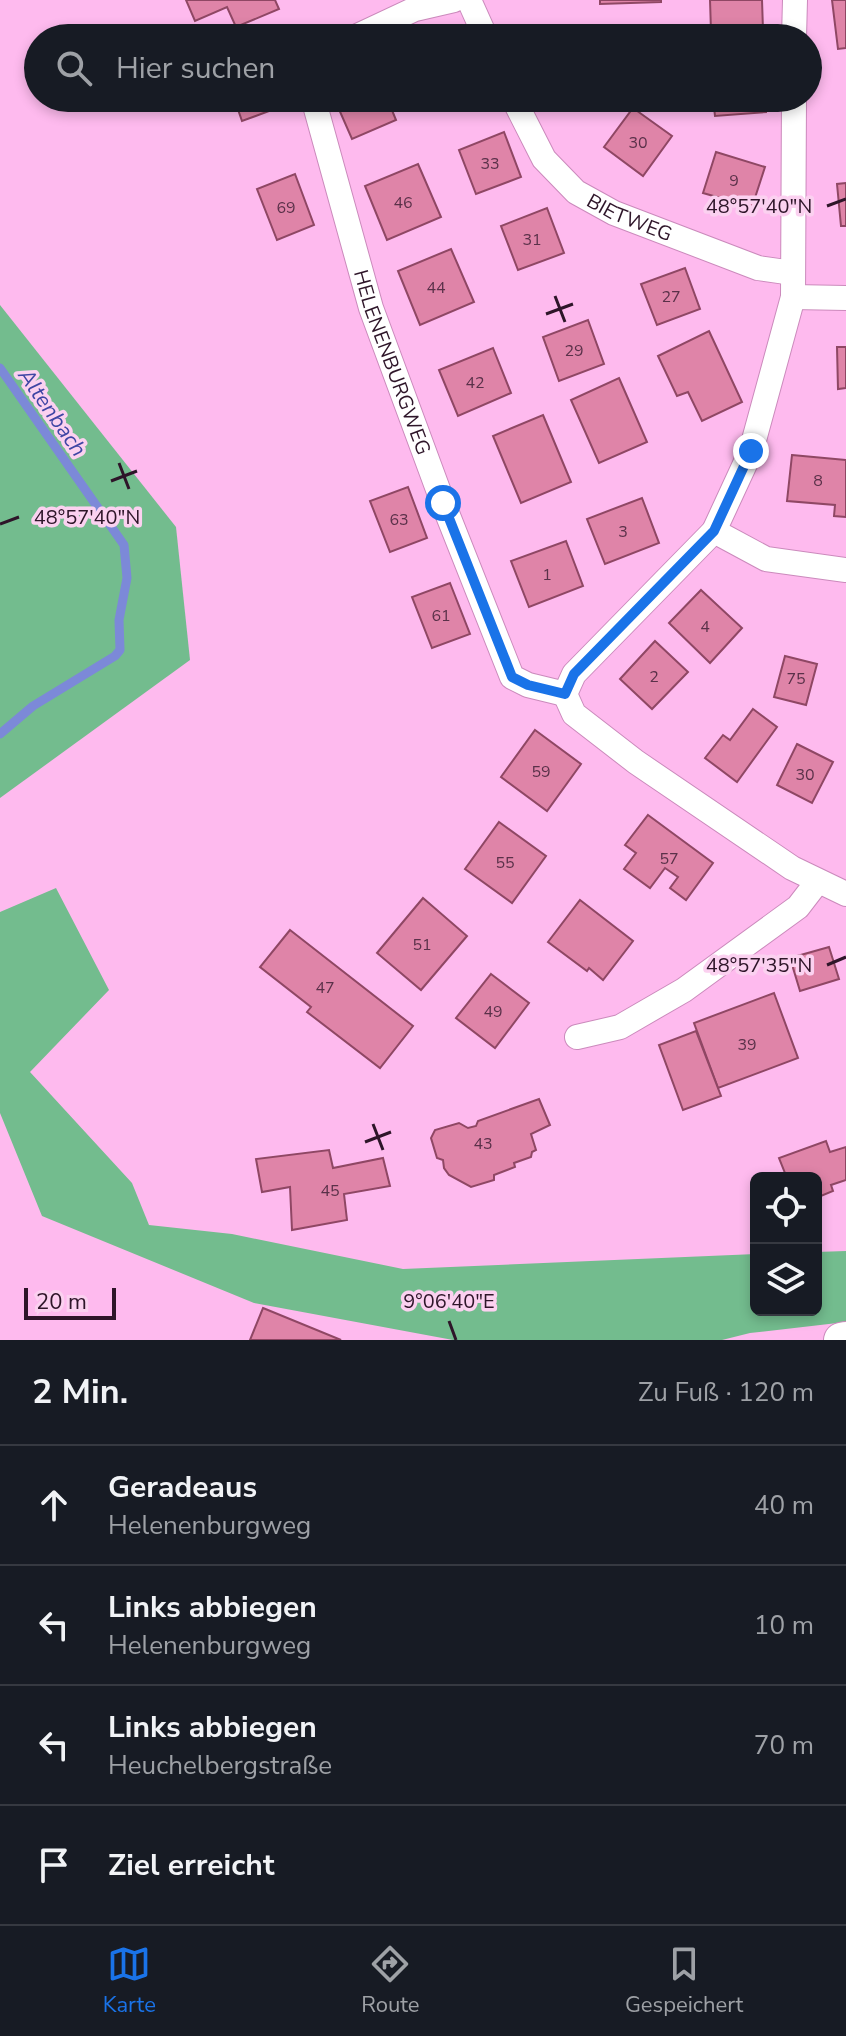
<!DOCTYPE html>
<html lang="de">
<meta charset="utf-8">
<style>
body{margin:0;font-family:"Nunito Sans",sans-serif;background:#242831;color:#f1f3f6}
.controls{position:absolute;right:24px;bottom:24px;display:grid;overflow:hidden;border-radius:12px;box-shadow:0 4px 12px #0003}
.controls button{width:72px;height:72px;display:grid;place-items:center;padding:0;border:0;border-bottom:2px solid #363941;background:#171b24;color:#f1f3f6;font:40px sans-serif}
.scale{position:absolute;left:24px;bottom:20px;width:92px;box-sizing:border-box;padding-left:8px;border:4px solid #2e1529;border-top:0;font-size:22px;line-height:28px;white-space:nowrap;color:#2e1529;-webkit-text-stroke:6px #fbd1f0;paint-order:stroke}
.stop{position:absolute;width:24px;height:24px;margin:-18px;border:6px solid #1a73e8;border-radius:50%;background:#fff}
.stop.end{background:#1a73e8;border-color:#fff;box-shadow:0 2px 8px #0008}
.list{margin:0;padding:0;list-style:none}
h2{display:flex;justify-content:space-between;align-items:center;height:104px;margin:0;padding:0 32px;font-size:34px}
h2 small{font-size:26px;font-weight:400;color:#9ea1a6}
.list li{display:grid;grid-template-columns:52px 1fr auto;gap:24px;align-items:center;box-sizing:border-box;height:120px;padding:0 32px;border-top:2px solid #363941}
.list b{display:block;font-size:30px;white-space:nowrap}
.list p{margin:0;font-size:26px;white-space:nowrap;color:#9ea1a6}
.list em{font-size:26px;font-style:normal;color:#9ea1a6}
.icon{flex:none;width:44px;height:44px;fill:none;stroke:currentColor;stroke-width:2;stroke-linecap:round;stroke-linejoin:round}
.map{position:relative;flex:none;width:846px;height:1340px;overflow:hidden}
.search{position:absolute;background:#171b24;box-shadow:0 4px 12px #0003;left:24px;right:24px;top:24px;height:88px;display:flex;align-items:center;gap:20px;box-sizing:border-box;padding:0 28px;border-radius:44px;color:#9ea1a6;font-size:30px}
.sheet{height:584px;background:#171b24}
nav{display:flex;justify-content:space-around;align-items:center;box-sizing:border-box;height:112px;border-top:2px solid #363941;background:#171b24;font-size:22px;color:#9ea1a6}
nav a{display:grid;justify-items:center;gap:4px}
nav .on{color:#1a73e8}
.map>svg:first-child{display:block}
.green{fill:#73bc8e}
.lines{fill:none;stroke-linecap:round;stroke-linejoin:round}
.stream{stroke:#7c89d8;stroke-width:9}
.building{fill:#df84a8;stroke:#8f4764;stroke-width:2}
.minor-casing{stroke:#cb8abc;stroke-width:26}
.secondary-casing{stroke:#cb8abc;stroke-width:36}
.minor{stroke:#fff;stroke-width:24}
.secondary{stroke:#fff;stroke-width:34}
.route{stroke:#1a73e8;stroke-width:10}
.ticks{fill:none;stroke:#2e1529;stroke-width:3}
.labels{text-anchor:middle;stroke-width:7;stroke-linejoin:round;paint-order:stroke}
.number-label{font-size:16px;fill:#5a3149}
.street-label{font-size:20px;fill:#2e1529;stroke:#fbd1f0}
.water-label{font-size:22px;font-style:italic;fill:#3f46a4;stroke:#fbd1f0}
.ticks-label{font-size:20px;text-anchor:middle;fill:#2e1529;stroke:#fbd1f0;stroke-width:7;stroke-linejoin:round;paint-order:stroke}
</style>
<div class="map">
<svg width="846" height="1340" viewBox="0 0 846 1340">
<rect width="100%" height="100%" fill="#febaee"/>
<!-- green -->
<g class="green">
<path d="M 0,305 L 176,527 L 190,660 L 0,798 Z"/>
<path d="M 56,888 L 109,990 L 30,1072 L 132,1183 L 149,1225 L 232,1234 L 403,1269 L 756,1254 L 756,1310 L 816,1310 L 816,1252 L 846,1251 L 846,1322 L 750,1333 L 722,1340 L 453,1340 L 254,1303 L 42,1216 L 0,1113 L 0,912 Z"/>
</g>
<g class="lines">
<!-- stream -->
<path class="stream" d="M 0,368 L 124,545 L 127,578 L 119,620 L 120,650 L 115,656 L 33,706 L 0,734"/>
</g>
<!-- building -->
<g class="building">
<path d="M 186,0 L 275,0 L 279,9 L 236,27 L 227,7 L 195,21 Z"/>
<path d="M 600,0 L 661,0 L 661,2 L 600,4 Z"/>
<path d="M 710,0 L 762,0 L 763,30 L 711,31 Z"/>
<path d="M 832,0 L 846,0 L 846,48 L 838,49 Z"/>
<path d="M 460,29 L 464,38 L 438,38 Z"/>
<path d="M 234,98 L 277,98 L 280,107 L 242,121 Z"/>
<path d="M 334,98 L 387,98 L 396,120 L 352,139 Z"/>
<path d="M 713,98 L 765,98 L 766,112 L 715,116 Z"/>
<path d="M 633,108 L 672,136 L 643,176 L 604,147 Z"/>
<path d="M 504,132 L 521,177 L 476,194 L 459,150 Z"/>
<path d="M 716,152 L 765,167 L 752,207 L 703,193 Z"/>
<path d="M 418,164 L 441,217 L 387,240 L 365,186 Z"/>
<path d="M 295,174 L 314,225 L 277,240 L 257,189 Z"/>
<path d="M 846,183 L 846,226 L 841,226 L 837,184 Z"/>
<path d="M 547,208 L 564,253 L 518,270 L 501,226 Z"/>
<path d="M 451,249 L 474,302 L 420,325 L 398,271 Z"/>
<path d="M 685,268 L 700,309 L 657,325 L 641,284 Z"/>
<path d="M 588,320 L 604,364 L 559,381 L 543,337 Z"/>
<path d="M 709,331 L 742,402 L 702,421 L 688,392 L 677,396 L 658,356 Z"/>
<path d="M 837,347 L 846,347 L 846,388 L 838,389 Z"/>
<path d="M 493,348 L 511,393 L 458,416 L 439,370 Z"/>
<path d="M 619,378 L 647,442 L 599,463 L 571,400 Z"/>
<path d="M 543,415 L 571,482 L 521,503 L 493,436 Z"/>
<path d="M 792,455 L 846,460 L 846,517 L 834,516 L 835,505 L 787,501 Z"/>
<path d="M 408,487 L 427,538 L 390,552 L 370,501 Z"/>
<path d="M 642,498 L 659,543 L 605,564 L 587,519 Z"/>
<path d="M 566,541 L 583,586 L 529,607 L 511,561 Z"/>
<path d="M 450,583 L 470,634 L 432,648 L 412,597 Z"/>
<path d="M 701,590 L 742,628 L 710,663 L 669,623 Z"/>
<path d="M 655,641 L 688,672 L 652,709 L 620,679 Z"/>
<path d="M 785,656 L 817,664 L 806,705 L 774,697 Z"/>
<path d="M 753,709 L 777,727 L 737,782 L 705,758 L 723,735 L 730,740 Z"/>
<path d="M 535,730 L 581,764 L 547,811 L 501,777 Z"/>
<path d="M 797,744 L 833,762 L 812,803 L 777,785 Z"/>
<path d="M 648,815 L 713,863 L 686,900 L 670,888 L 678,877 L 665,868 L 650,888 L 624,869 L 636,853 L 625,845 Z"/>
<path d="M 499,822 L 546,856 L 512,903 L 465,869 Z"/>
<path d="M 423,898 L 467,936 L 421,990 L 377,953 Z"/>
<path d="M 580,900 L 633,941 L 603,980 L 589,968 L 587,971 L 548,942 Z"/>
<path d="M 290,930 L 413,1026 L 380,1068 L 307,1012 L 311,1007 L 260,967 Z"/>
<path d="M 829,947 L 839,979 L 800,991 L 790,958 Z"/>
<path d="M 491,974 L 529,1003 L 495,1048 L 456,1018 Z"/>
<path d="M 774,993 L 798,1058 L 718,1088 L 694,1023 Z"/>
<path d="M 696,1031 L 721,1096 L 683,1110 L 659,1045 Z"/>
<path d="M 539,1099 L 550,1125 L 531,1134 L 536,1150 L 532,1152 L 531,1157 L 514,1163 L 515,1167 L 494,1175 L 494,1180 L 471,1187 L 449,1175 L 444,1168 L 443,1160 L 437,1158 L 431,1138 L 435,1130 L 459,1123 L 468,1128 L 476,1126 L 478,1121 Z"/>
<path d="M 826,1141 L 830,1152 L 846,1147 L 846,1180 L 831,1185 L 833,1191 L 816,1198 L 816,1178 L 787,1178 L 779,1158 Z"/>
<path d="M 329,1150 L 333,1168 L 383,1158 L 390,1186 L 344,1194 L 347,1220 L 292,1230 L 290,1187 L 262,1192 L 256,1159 Z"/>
<path d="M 263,1308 L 341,1340 L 250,1340 Z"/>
</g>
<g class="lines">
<!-- minor casing -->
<g class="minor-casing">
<g id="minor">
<path d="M 469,0 L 486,38"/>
<path d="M 353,38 L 415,9 L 454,0"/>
<path d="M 794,38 L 795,0"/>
<path id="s1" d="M 313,98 L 371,308 L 443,503 L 512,677 L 528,685 L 565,694"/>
<path id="s2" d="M 513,98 L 544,159 L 576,192 L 614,213 L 758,268 L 793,273"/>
<path d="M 793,297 L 846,298"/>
<path d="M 714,531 L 766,559 L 846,570"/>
<path d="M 565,694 L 574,674 L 714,531 L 751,451 L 793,297 L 794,98"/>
<path d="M 565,694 L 574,714 L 636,762 L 792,868 L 846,894"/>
<path d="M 577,1037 L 620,1027 L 684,990 L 798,907 L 818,881"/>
</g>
</g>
<!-- secondary casing -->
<g class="secondary-casing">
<path id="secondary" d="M 841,1340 L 846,1339"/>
</g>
<!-- minor -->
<use href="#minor" class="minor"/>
<!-- secondary -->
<use href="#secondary" class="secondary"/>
</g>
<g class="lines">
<!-- route -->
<path class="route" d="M 443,503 L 512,677 L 528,685 L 565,694 L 574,674 L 714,531 L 751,451"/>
</g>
<!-- ticks -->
<path class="ticks" d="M 827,206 L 846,199M 555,296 L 565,322M 546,314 L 573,304M 119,463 L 129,489M 111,481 L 137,471M 0,524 L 19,517M 827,965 L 846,957M 373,1124 L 383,1150M 365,1142 L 391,1132M 449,1321 L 456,1340"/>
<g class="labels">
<!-- number labels -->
<g class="number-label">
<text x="638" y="148">30</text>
<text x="490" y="169">33</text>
<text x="734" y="186">9</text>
<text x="403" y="208">46</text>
<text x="286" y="213">69</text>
<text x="532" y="245">31</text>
<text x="436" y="293">44</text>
<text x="671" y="302">27</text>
<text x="574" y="356">29</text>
<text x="475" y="388">42</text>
<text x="818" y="486">8</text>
<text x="399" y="525">63</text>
<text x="623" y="537">3</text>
<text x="547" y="580">1</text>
<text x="441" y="621">61</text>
<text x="705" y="632">4</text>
<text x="654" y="682">2</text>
<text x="796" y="684">75</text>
<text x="541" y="777">59</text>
<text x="805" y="780">30</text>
<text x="669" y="864">57</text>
<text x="505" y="868">55</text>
<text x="422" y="950">51</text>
<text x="325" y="993">47</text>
<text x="493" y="1017">49</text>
<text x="747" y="1050">39</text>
<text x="483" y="1149">43</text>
<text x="330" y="1196">45</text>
</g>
<!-- street labels -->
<g class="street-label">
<text dy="7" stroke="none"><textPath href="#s2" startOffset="174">BIETWEG</textPath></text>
<text dy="7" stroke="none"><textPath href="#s1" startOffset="276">HELENENBURGWEG</textPath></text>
</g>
<!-- water labels -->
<g class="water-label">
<text transform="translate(53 412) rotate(55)" y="8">Altenbach</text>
</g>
</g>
<g class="ticks-label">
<text x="759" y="213">48°57'40"N</text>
<text x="87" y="524">48°57'40"N</text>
<text x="759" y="972">48°57'35"N</text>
<text x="449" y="1308">9°06'40"E</text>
</g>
</svg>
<div class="controls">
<button><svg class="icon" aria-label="locate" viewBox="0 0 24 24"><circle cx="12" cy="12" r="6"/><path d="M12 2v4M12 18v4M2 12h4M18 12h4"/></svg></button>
<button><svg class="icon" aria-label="layers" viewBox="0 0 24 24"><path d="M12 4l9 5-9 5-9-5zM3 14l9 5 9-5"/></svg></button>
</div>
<div class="scale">20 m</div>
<div class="stop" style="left:443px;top:503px"></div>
<div class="stop end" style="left:751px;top:451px"></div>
<div class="search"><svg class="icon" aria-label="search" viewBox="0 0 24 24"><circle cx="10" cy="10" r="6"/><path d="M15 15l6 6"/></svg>Hier suchen</div>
</div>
<section class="sheet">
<h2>2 Min.<small>Zu Fuß · 120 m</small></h2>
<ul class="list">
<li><svg class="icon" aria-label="ahead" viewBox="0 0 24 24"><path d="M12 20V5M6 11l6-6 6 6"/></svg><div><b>Geradeaus</b><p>Helenenburgweg</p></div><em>40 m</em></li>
<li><svg class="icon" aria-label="left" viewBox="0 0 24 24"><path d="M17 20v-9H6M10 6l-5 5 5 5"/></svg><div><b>Links abbiegen</b><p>Helenenburgweg</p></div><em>10 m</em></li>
<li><svg class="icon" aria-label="left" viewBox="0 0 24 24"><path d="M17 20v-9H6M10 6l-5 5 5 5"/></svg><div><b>Links abbiegen</b><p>Heuchelbergstraße</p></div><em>70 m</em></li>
<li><svg class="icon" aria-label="arrive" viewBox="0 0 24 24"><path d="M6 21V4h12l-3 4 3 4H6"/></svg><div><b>Ziel erreicht</b></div></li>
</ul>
</section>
<nav>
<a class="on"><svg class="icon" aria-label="map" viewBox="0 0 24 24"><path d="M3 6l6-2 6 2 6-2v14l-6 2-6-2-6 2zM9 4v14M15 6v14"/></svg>Karte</a>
<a><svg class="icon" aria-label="directions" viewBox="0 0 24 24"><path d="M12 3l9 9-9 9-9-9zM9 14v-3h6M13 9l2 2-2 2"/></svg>Route</a>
<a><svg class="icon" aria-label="saved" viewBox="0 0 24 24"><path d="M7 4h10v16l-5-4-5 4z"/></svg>Gespeichert</a>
</nav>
